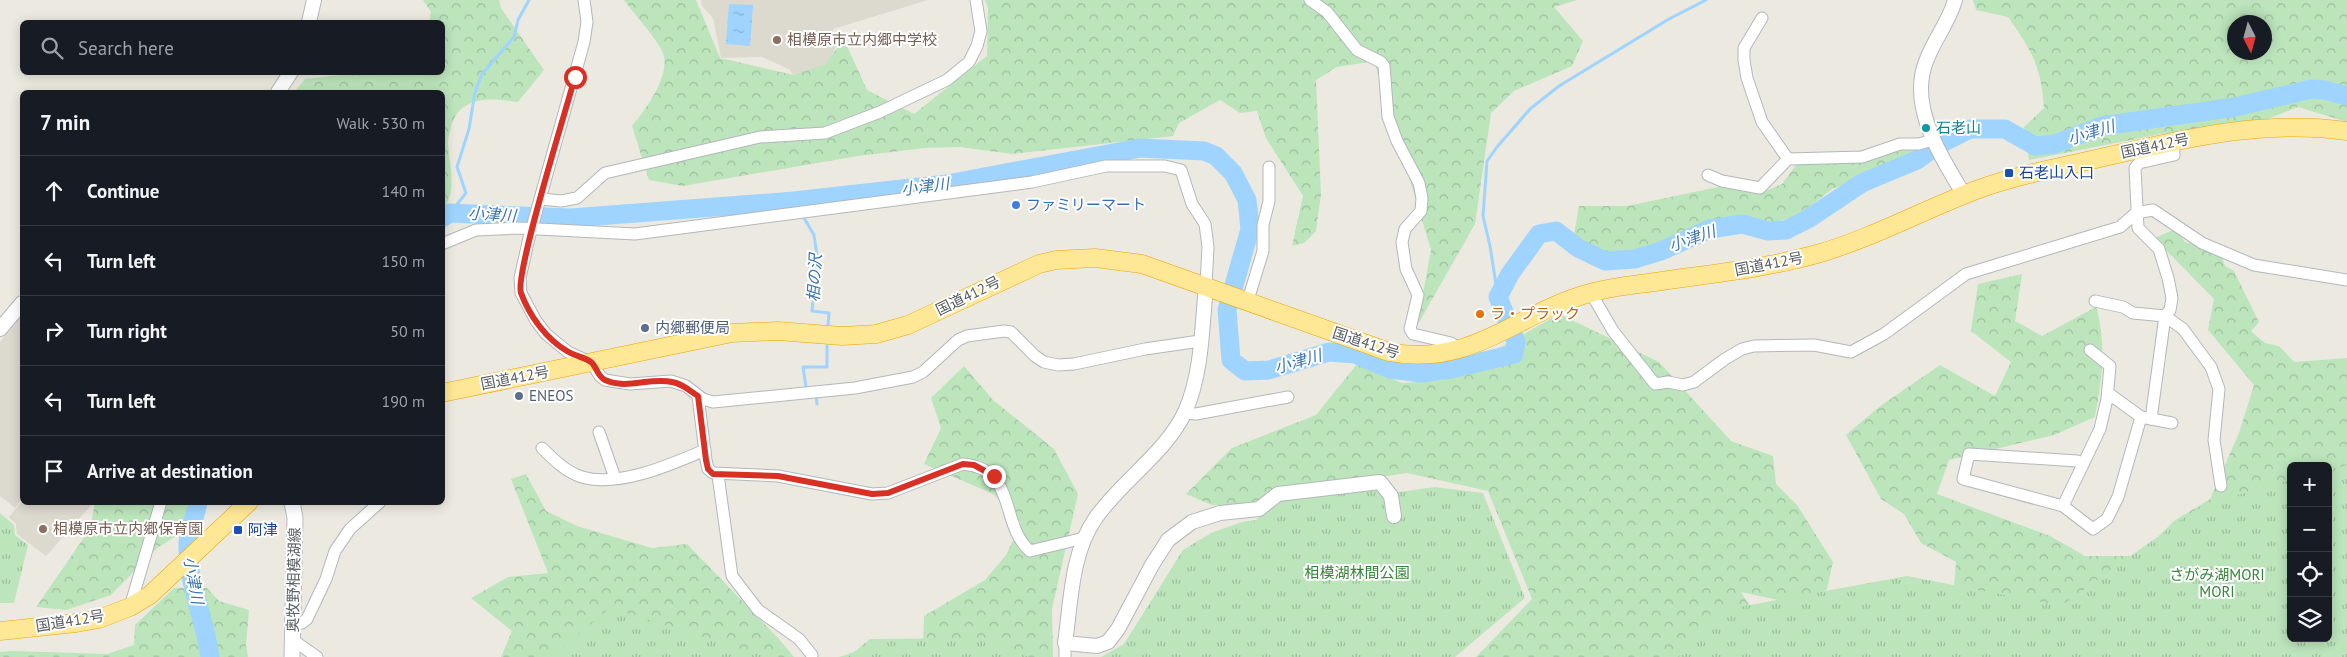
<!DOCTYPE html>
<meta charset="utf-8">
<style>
body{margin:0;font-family:"PT Sans","Noto Sans JP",sans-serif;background:#20242c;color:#f1f3f6}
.controls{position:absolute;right:15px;bottom:15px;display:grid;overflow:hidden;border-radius:8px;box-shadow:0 2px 12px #0003}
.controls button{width:45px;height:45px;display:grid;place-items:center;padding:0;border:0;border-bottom:1px solid #363941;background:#171b24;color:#f1f3f6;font:25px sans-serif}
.compass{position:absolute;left:2227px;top:15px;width:45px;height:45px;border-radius:50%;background:#171b24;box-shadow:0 2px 12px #0003;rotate:174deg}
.stop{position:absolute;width:15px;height:15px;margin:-11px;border:4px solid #d93025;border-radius:50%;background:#fff}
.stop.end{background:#d93025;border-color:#fff;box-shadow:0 1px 5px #0008}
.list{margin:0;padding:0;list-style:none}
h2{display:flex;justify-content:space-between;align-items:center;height:65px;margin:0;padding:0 20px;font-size:21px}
h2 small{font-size:16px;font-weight:400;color:#9ea1a6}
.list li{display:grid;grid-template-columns:32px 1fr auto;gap:15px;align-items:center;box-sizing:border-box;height:70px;padding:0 20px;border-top:1px solid #363941}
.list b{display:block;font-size:19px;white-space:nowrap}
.list em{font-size:16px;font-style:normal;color:#9ea1a6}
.icon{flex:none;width:28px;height:28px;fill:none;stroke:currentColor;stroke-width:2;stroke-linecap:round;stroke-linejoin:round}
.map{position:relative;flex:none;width:2347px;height:657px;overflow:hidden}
.search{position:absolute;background:#171b24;box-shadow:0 2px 12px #0003;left:20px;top:20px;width:425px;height:55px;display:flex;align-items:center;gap:12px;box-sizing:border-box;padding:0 18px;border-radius:8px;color:#9ea1a6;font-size:19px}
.panel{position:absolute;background:#171b24;box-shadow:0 2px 12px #0003;left:20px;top:90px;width:425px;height:415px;border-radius:8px}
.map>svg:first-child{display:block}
.education{fill:#dcd9cf}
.forest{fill:url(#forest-crowns);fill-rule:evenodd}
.park{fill:url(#park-tufts)}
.water{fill:url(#water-ripples)}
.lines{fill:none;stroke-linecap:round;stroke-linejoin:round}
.stream{stroke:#9ed4ff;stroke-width:3}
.river{stroke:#9ed4ff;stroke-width:19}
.minor-casing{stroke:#b3b7bb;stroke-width:13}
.tertiary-casing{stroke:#b3b7bb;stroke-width:16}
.secondary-casing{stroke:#b6babf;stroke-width:17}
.trunk-casing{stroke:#eda300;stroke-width:19}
.minor{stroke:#fff;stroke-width:11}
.tertiary{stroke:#fff;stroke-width:14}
.secondary{stroke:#fff;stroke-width:15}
.trunk{stroke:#fee895;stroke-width:18}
.route{stroke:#d93025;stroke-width:6}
.education-dot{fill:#8d6e63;stroke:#fff;stroke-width:2}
.culture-dot{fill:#0f9aa8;stroke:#fff;stroke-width:2}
.transit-dot{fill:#1a4fb4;stroke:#fff;stroke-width:2}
.shop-dot{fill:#3f7fe0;stroke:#fff;stroke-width:2}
.food-dot{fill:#e8710a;stroke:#fff;stroke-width:2}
.service-dot{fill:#5c6f8a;stroke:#fff;stroke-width:2}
.labels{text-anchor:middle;stroke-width:4;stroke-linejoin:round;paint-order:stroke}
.education-label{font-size:15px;fill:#785e54;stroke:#fff;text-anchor:start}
.culture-label{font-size:15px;fill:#0d838f;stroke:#fff;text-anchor:start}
.street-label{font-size:15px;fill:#595d62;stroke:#fff}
.transit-label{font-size:15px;fill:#164399;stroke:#fff;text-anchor:start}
.shop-label{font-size:15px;fill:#366cbe;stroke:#fff;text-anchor:start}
.food-label{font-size:15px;fill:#c56008;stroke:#fff;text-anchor:start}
.service-label{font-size:15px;fill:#4e5e75;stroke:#fff;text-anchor:start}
.park-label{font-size:15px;fill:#348538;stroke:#fff}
.water-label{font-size:16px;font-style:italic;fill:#3b74b0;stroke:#fff}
</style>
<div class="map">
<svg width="2347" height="657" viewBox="0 0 2347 657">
<defs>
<pattern id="forest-crowns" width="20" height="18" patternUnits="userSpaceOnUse" patternTransform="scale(1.25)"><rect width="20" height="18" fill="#bce5bc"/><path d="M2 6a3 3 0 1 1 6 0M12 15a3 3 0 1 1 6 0" fill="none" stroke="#9cbd9c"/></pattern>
<pattern id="park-tufts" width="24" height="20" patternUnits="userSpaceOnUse" patternTransform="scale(1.25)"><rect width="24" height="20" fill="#bce5bc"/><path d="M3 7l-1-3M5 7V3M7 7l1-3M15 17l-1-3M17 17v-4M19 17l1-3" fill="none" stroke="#9cbd9c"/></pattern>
<pattern id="water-ripples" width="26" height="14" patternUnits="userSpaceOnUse" patternTransform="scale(1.25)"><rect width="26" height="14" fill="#9ed4ff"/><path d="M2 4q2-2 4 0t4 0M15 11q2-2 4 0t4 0" fill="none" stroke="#84afd2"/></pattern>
</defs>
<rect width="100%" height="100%" fill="#eceae0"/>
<!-- education -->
<g class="education">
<path d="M 701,0 L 928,0 L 833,29 L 833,38 L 839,41 L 828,62 L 796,79 L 789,69 L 762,57 L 721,58 L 713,18 L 702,6 Z"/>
<path d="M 22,315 L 22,499 L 15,508 L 0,496 L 0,342 Z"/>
<path d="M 22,501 L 22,502 L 93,503 L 46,556 L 17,534 L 16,524 L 9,517 Z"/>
</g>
<!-- forest -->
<g class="forest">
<path d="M 423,0 L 499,0 L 501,8 L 544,70 L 518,102 C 490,98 460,95 451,127 C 450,132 448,137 448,142 C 449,164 458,191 443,210 L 442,92 L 294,92 L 305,79 L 359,73 L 442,72 L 442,22 L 429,22 L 431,12 Z"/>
<path d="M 624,0 L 696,0 L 720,58 L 794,75 L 825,64 L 844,39 L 867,90 L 914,114 L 987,56 L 988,8 L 985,0 L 1577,0 L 1554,7 L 1583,41 L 1572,66 L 1514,91 L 1491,113 L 1475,224 L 1417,326 L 1431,250 L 1374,61 L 1337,67 L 1316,80 L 1321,194 L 1316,231 L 1304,243 L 1292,246 L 1303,196 L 1266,138 L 1257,111 L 1240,113 L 1220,100 L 1179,123 L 1173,136 L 1012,154 L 960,147 L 925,148 L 858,156 L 683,186 L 649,180 L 632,126 C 645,110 671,76 663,53 C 660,43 632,11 624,0 Z"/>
<path d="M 1973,0 L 2347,0 L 2347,122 L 2298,107 L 2262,121 L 2161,134 L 2029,160 L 2024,127 L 2044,108 C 2041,66 2032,51 2008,17 L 1976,10 ZM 2234,22 L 2264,22 L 2264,52 L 2234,52 Z"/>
<path d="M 1900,146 L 1917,150 L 1870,176 L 1832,189 L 1798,216 L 1772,223 L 1726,220 L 1683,233 L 1641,253 L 1605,257 L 1574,235 L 1579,206 L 1627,206 L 1728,185 L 1759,194 L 1782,184 L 1799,161 Z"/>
<path d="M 2176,229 L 2185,242 L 2221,254 L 2225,266 L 2234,271 L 2259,322 L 2251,331 L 2265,343 L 2279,346 L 2294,362 L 2347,358 L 2347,550 L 2328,558 L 2328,466 L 2291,466 L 2291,574 L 2183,657 L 1954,586 L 1956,562 L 1921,543 L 1904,514 L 1881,499 L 1846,435 L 1879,407 L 1940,365 L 1995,396 L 2011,362 L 1971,331 L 1978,284 L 2022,274 L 2015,321 L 2042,336 L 2096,307 C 2107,346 2102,378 2095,417 L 2054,435 L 1949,460 L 1937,494 L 2050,536 L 2085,556 L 2139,556 L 2174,521 L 2210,499 L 2239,433 L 2254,385 L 2208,330 L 2214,299 L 2154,238 Z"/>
<path d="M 1559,314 L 1659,362 L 1731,441 L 1773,456 L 1776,484 L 1797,505 L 1833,562 L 1827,589 L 1806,606 L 1741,592 L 1763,627 L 1792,657 L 1476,657 L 1532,599 L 1488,491 L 1407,473 L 1277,493 L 1261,506 L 1212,505 L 1186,494 L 1232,448 L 1316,415 L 1357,364 L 1402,383 L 1443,380 Z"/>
<path d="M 964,366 L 993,400 L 1054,449 L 1078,494 L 1052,609 L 1053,657 L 839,657 L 866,648 L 923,644 L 924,616 L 985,580 L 1006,555 L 1021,523 L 993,494 L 924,464 L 941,428 L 931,398 Z"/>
<path d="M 526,474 L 546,511 L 577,526 L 652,548 L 687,544 L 779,639 L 794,657 L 501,657 L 512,631 L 471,598 L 508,577 L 548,573 L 511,479 Z"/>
<path d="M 95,503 L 198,503 L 204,519 L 157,548 L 111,595 L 66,610 L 36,607 L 90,529 Z"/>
<path d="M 174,588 L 207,588 L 219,601 L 249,610 L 246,645 L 248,657 L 0,657 L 0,652 L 12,651 L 107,654 L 134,645 L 135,625 Z"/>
</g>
<!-- park -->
<g class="park">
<path d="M 2347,465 L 2347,657 L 1679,657 L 1723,610 L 1907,576 L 2061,606 L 2202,505 L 2291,480 L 2291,638 L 2328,638 L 2328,470 Z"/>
<path d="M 1372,487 L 1385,494 L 1435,487 L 1483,493 L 1525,598 L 1455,657 L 1101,657 L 1124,644 L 1183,550 L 1211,533 L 1242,522 L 1256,520 L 1279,497 Z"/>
<path d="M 0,513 L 14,525 L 15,535 L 28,545 L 14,603 L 0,603 Z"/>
<path d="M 610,608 L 767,657 L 551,657 Z"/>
<path d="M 980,638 L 1029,657 L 848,657 L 870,639 Z"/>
</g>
<!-- water -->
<path class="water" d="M 729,4 L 753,5 L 750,46 L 726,44 Z"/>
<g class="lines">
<!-- stream -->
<g class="stream">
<path d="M 794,201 L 796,204"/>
<path d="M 450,213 L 466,193 L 457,167 L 469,129 L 475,92 L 482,74 L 514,37 L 518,20 L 529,0"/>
<path d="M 804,218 L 814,235 L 817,256 L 812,311 L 829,313 L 828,325"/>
<path d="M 1498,297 L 1490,246 L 1483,216 L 1487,161 L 1497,147 L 1530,109 L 1559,86 L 1669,19 L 1706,0"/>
<path d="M 806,387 L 803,367 L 827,367 L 827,346"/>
<path d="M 816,396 L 817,404"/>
</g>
<!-- river -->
<g class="river">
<path d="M 442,218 L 450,213 L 571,218 L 794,201 L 947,184 L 1140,148 L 1204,151 L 1216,156 L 1233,173 L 1247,200 L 1250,229 L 1227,310 L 1231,360 L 1245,371 L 1269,370 L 1329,352 L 1355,354 L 1390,369 L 1421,373 L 1451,369 L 1514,354 L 1516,342 L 1498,297 L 1510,274 L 1539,234 L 1556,231 L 1578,248 L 1605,261 L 1635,259 L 1661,251 L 1710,229 L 1742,224 L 1768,231 L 1786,230 L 1808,219 L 1862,183 L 1917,160 L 1938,145 L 1970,129 L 2005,129 L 2035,146 L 2055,144 L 2102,126 L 2235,107 L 2311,89 L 2325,90 L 2347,96"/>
<path d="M 198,502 C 196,515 188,532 188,544 C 187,582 205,619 210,657"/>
</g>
<!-- minor casing -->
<g class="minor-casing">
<g id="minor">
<path d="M 584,0 L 587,22 L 584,42 L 529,238 L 520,278 L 521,293 L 536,321 L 546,334 L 568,352 L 592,363 L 600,376 L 605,380 L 630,384 L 671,381 L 686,386 L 703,399 L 713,402 L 855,388 L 913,377 L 923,372 L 958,340 L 967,336 L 1004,331 L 1011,332 L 1035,356 L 1044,362 L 1058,365 L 1074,364 L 1145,349 L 1200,341"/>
<path d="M 1310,0 L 1327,12 L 1357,50 L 1381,62 L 1384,66 L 1388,117 L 1397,141 L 1419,183 L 1422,198 L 1421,211 L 1405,229 L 1402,242 L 1406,269 L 1418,295 L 1410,329 L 1413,334 L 1451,343 L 1461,350"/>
<path d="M 1762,18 L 1744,48 L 1744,60 L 1747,78 L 1762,122 L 1788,159"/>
<path d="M 1708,175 L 1722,181 L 1760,188 L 1788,159 L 1862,157 L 1900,144 L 1919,144 L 1933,140"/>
<path d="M 542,199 L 561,201 L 577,198 L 605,173 L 760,137 L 825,133 L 880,112 L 947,80 L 969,62 L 977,46 L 981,31 L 976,0"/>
<path d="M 442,244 L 476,230 L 519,228 L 635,234 L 1032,182 L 1106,166 L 1165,166 L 1181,170 L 1192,204 L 1205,224 L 1208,247 L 1206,285"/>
<path d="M 1591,293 L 1613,331 L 1655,384 L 1668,382 L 1683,385 L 1694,382 L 1725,359 L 1742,349 L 1754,346 L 1814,345 L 1851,352 L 1884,334 L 1966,274 L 2120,227 L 2136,213 L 2153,210 L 2202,243 L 2254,265 L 2347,280"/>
<path d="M 1248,300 L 1263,251 L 1263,225 L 1269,201 L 1269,167"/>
<path d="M 2095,301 L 2123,307 L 2133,313 L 2165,316 L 2183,329 L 2211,367 L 2219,389 L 2214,440 L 2221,486"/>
<path d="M 2108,393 L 2141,417 L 2172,423"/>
<path d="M 698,396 L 706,460 L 708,469 L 713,473 L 778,476 L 872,494 L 888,493 L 963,464 C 1018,469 999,524 1030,551 L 1084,538"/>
<path d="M 1184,413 L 1196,414 L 1288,397"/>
<path d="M 2151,419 L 2165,316 L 2170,310 L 2172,298 L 2168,278 L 2159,249 L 2138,228 L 2135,168 L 2139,163 L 2174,155 L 2173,141"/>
<path d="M 599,432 L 615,478"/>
<path d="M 542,448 C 554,460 566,472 582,477 C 619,488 672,464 705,450"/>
<path d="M 2083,464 L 2077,461 L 1969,454 L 1963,479 L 2063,506 L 2093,529 L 2107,519 L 2118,497 L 2141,417"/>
<path d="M 718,475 L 732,576 L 758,610 L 799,639 L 812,655"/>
<path d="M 2063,506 L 2100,429 L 2107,399 L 2110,366 L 2090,350"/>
<path d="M 130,607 L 161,502"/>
<path d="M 293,624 L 302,623 L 307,619 L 326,579 L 335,551 L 350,529 L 380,502"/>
<path d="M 293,640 L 317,657"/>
<path d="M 1065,657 L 1065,643"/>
</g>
</g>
<!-- tertiary casing -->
<g class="tertiary-casing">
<g id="tertiary">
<path d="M 1955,0 C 1949,22 1935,38 1927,59 C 1907,105 1941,156 1964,195"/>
<path d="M 309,22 L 314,0"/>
<path d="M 278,92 L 291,72"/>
<path d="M 1206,285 C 1202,327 1202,374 1185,412 C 1165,454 1121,481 1095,519 C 1071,554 1071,602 1065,643 L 1097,646 L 1108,642 L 1118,629 L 1152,565 L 1168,540 L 1192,522 L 1220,513 L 1259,509 L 1278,494 L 1380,482 L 1391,496 L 1394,516"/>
<path d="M 0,329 L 22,303"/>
</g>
</g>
<!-- secondary casing -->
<g class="secondary-casing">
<path id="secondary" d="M 292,502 L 295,518 L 292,657"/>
</g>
<!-- trunk casing -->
<g class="trunk-casing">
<g id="trunk">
<path d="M 442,393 L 732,333 L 778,331 L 842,336 L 876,334 L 908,325 L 1039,264 L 1056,260 L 1095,258 L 1142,264 L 1389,352 C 1472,368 1516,313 1590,293 C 1611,287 1633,285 1655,282 C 1709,274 1763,269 1817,254 C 1873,238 1925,209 1979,189 C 2018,175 2060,167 2100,158 C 2184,139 2261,119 2347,131"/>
<path d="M 0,631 L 76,623 L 99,619 L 130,607 L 150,595 L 249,502"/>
</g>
</g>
<!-- minor -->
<use href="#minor" class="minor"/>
<!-- tertiary -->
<use href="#tertiary" class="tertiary"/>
<!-- secondary -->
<use href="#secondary" class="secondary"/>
<!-- trunk -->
<use href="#trunk" class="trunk"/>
</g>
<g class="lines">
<!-- route -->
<path class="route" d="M 575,77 C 567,107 514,276 521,293 C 529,315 546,339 567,351 C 575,356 584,357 591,362 C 597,367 597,376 605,380 C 627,390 650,377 672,382 C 684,384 689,391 698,396 L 706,460 L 708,469 L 713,474 L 778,476 L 872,494 L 888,493 L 963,464 L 974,465 L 994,476"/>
</g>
<!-- markers -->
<g class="education-dot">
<circle cx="777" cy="40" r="5"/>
<circle cx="43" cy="529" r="5"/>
</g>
<circle class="culture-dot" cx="1926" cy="128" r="5"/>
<g class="transit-dot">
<rect x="2004" y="168" width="10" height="10" rx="2.5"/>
<rect x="233" y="525" width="10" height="10" rx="2.5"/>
</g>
<circle class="shop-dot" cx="1016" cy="205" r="5"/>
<circle class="food-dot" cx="1480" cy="314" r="5"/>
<g class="service-dot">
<circle cx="645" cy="328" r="5"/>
<circle cx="519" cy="396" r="5"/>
</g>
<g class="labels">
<!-- education labels -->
<g class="education-label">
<text x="787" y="45">相模原市立内郷中学校</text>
<text x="53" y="534">相模原市立内郷保育園</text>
</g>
<!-- culture labels -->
<g class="culture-label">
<text x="1936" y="133">石老山</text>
</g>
<!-- street labels -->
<g class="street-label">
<text transform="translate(2155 146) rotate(-12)" y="5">国道412号</text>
<text transform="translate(1769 264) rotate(-11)" y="5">国道412号</text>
<text transform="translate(968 296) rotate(-26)" y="5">国道412号</text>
<text transform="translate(1366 343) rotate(18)" y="5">国道412号</text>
<text transform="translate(515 378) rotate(-11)" y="5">国道412号</text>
<text transform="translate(294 580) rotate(-89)" y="5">奥牧野相模湖線</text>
<text transform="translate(70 621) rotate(-9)" y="5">国道412号</text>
</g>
<!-- transit labels -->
<g class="transit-label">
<text x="2019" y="178">石老山入口</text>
<text x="248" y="535">阿津</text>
</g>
<!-- shop labels -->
<g class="shop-label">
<text x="1026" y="210">ファミリーマート</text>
</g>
<!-- food labels -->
<g class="food-label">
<text x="1490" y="319">ラ・プラック</text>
</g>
<!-- service labels -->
<g class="service-label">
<text x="655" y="333">内郷郵便局</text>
<text x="529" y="401">ENEOS</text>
</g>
<!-- park labels -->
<g class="park-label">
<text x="1357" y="578">相模湖林間公園</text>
<text x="2217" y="580">さがみ湖MORI<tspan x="2217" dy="17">MORI</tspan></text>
</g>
<!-- water labels -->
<g class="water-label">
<text transform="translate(2091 132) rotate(-17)" y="6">小津川</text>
<text transform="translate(925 186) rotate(-7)" y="6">小津川</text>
<text transform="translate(492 214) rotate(3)" y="6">小津川</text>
<text transform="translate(1692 238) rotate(-19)" y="6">小津川</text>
<text transform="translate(814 278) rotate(-87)" y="6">相の沢</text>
<text transform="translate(1298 361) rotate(-16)" y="6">小津川</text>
<text transform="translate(194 580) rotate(80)" y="6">小津川</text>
</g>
</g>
</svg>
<div class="controls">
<button>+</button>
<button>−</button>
<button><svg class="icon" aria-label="locate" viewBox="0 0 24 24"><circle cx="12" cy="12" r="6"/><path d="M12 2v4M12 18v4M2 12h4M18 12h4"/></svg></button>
<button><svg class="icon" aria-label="layers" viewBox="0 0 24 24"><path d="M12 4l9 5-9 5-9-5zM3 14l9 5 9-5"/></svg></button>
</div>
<svg class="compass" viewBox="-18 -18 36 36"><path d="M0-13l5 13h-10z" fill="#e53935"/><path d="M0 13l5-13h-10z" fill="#9ea1a6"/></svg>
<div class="stop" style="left:575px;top:77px"></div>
<div class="stop end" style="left:994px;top:476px"></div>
<div class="search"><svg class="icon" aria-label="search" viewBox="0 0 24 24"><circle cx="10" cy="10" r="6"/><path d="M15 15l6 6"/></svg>Search here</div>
<section class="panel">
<h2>7 min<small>Walk · 530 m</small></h2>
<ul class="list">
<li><svg class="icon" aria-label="ahead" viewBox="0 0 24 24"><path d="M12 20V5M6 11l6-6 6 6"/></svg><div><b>Continue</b></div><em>140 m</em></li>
<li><svg class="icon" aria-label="left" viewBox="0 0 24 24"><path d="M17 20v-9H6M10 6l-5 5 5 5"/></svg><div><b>Turn left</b></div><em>150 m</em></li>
<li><svg class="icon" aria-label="right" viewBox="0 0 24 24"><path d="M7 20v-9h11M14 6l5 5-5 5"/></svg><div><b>Turn right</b></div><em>50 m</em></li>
<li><svg class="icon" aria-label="left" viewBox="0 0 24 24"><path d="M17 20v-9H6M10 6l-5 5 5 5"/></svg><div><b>Turn left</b></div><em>190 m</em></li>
<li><svg class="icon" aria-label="arrive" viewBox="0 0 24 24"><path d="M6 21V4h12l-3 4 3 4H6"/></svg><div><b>Arrive at destination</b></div></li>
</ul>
</section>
</div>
